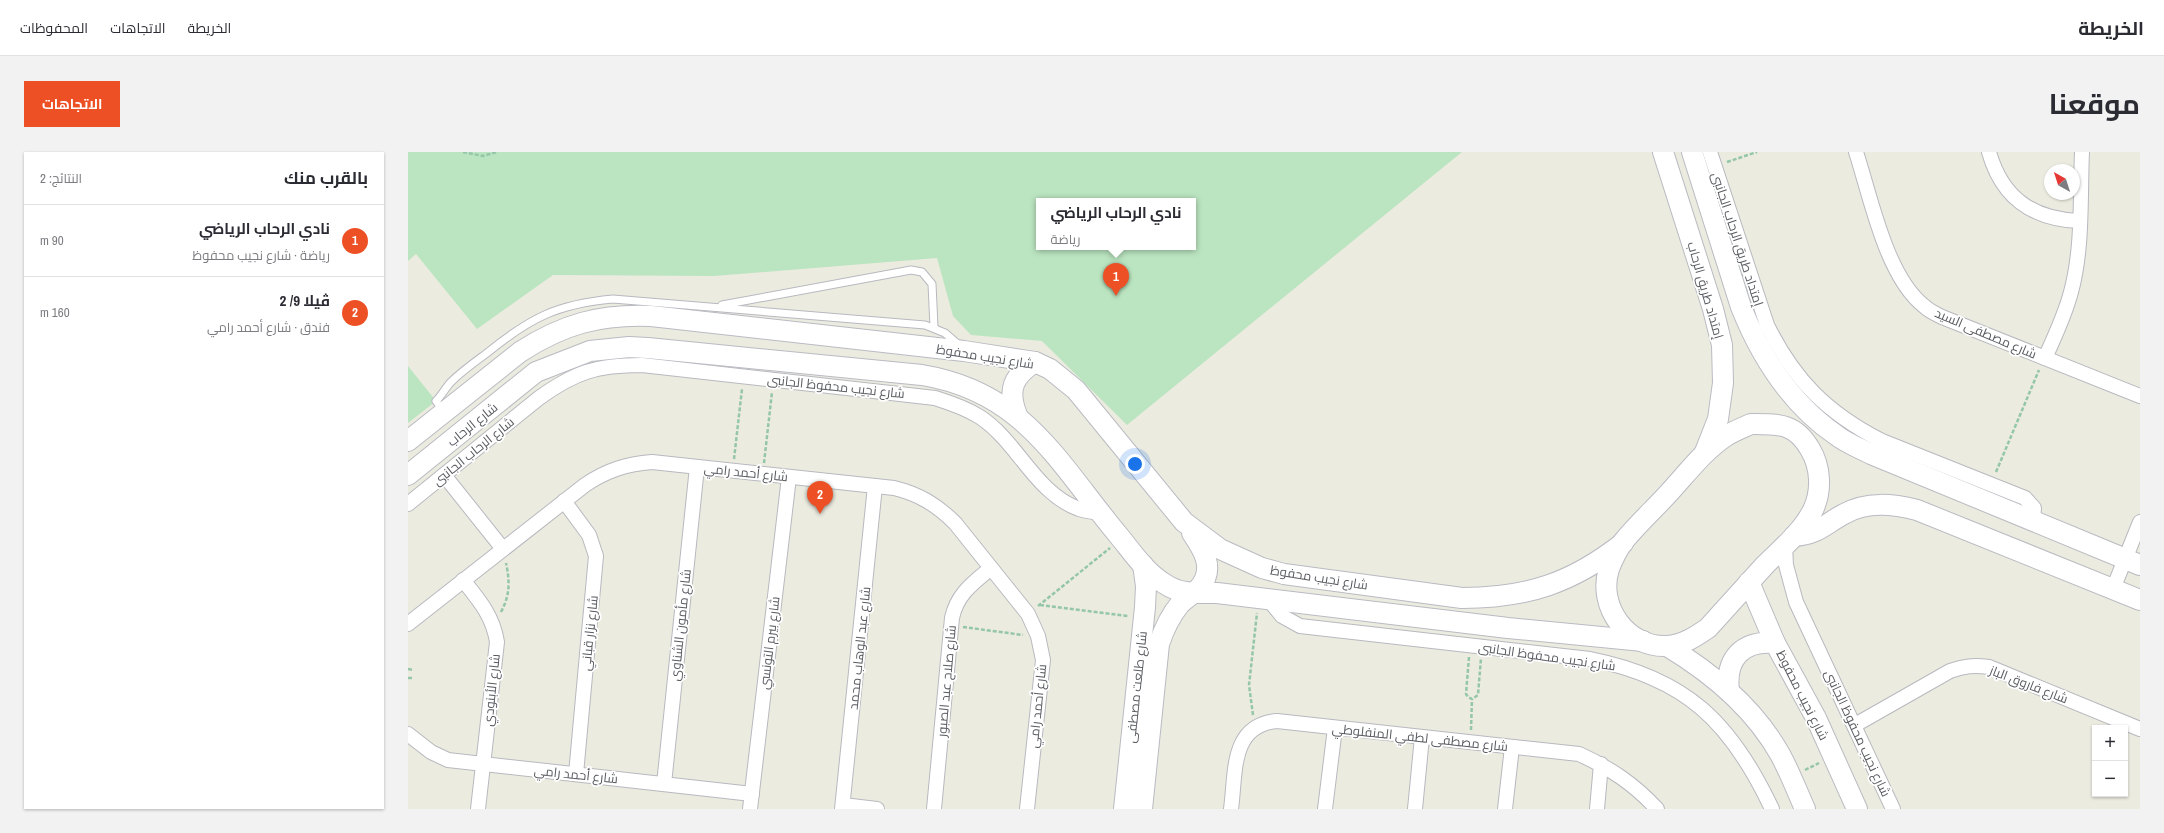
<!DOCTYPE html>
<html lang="ar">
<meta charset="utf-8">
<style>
body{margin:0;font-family:"Archivo Narrow",Cairo,sans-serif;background:#f2f2f3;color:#2b2b33;direction:rtl}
.controls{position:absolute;right:12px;bottom:12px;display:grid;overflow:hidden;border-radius:0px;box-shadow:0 1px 3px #0004}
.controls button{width:36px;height:36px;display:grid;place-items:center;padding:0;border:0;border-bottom:1px solid #e1e1e2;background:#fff;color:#2b2b33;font:20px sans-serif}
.compass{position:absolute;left:1636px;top:12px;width:36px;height:36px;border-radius:50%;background:#fff;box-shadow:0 1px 3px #0004;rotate:321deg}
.you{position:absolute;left:727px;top:312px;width:14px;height:14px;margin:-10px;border:3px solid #fff;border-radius:50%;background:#1a73e8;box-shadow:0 0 0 6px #1a73e833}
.badge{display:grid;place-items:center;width:26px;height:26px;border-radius:50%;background:#ed5025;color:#fff;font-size:13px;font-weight:700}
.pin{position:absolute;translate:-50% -33px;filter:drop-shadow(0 1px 2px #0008)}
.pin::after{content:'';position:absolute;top:21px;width:14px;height:12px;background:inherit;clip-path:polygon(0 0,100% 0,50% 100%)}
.popup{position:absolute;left:628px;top:46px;width:160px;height:52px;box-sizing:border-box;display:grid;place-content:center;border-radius:0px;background:#fff;filter:drop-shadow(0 1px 3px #0005);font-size:13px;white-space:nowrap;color:#7c7c81}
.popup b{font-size:15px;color:#2b2b33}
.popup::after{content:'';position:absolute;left:50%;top:100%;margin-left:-8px;border:8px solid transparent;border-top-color:#fff}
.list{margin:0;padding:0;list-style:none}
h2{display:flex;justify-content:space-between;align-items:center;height:52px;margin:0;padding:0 16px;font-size:17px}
h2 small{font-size:13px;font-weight:400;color:#7c7c81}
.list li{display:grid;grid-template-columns:26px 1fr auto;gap:12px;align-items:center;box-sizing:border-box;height:72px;padding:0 16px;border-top:1px solid #e1e1e2}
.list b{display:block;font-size:15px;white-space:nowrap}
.list p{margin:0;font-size:13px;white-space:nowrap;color:#7c7c81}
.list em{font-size:13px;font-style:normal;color:#7c7c81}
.map{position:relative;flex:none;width:1732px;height:657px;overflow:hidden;direction:ltr;border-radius:0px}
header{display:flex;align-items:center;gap:24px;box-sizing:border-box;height:56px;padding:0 20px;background:#fff;border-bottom:1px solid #e1e1e2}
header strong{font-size:19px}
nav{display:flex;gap:22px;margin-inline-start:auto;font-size:14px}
.intro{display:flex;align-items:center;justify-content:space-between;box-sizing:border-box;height:96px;padding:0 24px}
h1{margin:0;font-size:28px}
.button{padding:10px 18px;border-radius:0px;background:#ed5025;color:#fff;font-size:14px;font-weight:700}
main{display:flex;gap:24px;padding:0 24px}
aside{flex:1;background:#fff;border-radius:0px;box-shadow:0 1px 3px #0004}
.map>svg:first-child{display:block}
.green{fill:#bbe5c0;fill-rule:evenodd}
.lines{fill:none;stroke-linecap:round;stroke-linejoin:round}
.lane-casing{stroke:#b8b9bf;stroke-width:9}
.street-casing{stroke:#b8b9bf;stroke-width:16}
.secondary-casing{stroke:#b9bbc2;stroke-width:22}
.path{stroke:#94c6a8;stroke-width:2.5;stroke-dasharray:4 2;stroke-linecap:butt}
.lane{stroke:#fff;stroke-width:7}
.street{stroke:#fff;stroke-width:14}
.secondary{stroke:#fff;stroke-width:20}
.labels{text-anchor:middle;stroke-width:3.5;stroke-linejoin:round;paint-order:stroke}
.street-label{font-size:13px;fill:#595b61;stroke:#fff}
</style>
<header>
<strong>الخريطة</strong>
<nav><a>الخريطة</a><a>الاتجاهات</a><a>المحفوظات</a></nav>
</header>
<div class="intro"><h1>موقعنا</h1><a class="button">الاتجاهات</a></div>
<main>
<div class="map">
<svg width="1732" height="657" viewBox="0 0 1732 657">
<rect width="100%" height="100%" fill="#ecebe0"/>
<!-- green -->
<g class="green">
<path d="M 0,0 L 1054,0 L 719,273 L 634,189 L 563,183 L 545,164 L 529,106 L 306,124 L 145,123 L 69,177 L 8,102 L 0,109 ZM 631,49 L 785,49 L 785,95 L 631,95 Z"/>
<path d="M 0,214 L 28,249 L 0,271 Z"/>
</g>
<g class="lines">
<!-- lane casing -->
<g class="lane-casing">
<g id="lane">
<path d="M 314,153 L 503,118 L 514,120 L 524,132 L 526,175"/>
<path d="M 36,260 L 28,249 C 34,243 38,235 43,230 C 54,219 67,210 79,201 C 122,166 149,152 205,147 L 517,173 L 537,181 L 552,194"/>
</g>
</g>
<!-- street casing -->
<g class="street-casing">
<g id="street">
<path d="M 1302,0 L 1359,173 C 1386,228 1419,261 1474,289 L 1617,346 L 1626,356 L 1625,369"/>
<path d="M 1448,0 C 1463,46 1478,124 1516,154 C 1521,159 1528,162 1534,165 L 1732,244"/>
<path d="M 1581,0 C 1594,46 1624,67 1671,69"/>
<path d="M 1637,206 C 1647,184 1657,163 1663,140 C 1675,96 1672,46 1674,0"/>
<path d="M 36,323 L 95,397"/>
<path d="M 156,349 L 181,383 L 188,404 L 168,622"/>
<path d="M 0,352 L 131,246 C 167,220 189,213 234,213 L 527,246 C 543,251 558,256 572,265 C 610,290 627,341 671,357 C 677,359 685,360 692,361"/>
<path d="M 1377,393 L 1378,413 L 1388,450 L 1485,657"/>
<path d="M 55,428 C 71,448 85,464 89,490 L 70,657"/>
<path d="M 1705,437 L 1732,370"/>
<path d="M 861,448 L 874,464 L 892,474 L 1182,507 C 1278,526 1323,570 1364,657"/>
<path d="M 0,472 L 177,333 C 199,318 219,312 244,310 L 486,336 C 511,342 529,353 547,371 L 620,462 L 630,484 L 635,508 L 619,657"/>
<path d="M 1447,573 L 1542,519 C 1556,514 1566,513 1581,515 L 1732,577"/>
<path d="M 0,582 L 23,600 L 40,608 L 344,642"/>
<path d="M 256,632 L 289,315"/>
<path d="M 435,653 L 469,657"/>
<path d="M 342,657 L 381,325"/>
<path d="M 434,657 L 467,334"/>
<path d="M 526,657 L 544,466 C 549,442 565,431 583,416"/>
<path d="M 823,657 C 828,621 822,573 869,569 L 1171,602 C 1202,616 1226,632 1249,657"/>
<path d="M 917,657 L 927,576"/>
<path d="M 1007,657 L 1014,585"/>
<path d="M 1097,657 L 1104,595"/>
<path d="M 1189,657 L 1193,612"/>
</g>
</g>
<!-- secondary casing -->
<g class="secondary-casing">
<g id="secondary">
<path d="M 1255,0 L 1305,157 L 1314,193 L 1315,231 L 1310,267 L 1297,300"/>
<path d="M 1284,0 L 1333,155 C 1353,205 1383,252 1428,283 C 1438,291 1451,296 1463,302 L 1732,413"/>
<path d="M 609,263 C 599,238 605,224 627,210"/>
<path d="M 1343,272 C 1371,272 1387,271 1402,297 C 1413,315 1414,339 1405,358 C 1394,380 1374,396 1357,413 C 1338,434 1319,455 1300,476 C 1287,485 1275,493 1259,494 C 1219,496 1189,454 1201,417 C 1204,409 1210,397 1215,390 C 1228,374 1244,359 1258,344 C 1277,324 1295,299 1318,284 C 1326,279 1334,276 1343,272 Z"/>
<path d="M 0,289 L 112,200 C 155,172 192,162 243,164 L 556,199 L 627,210 L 642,217 L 668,238 L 776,370 L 812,397 L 854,416 L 876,422 L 1054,446 C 1119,446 1164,431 1215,391"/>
<path d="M 0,323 L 128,220 L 182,199 L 221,195 L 240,196 L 514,223 C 617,240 650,311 711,384 C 725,401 738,421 757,432 C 773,443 791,441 809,441 L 1100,476 L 1235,489"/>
<path d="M 1386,384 C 1409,383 1417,372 1436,362 C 1459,349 1485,352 1509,358 L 1732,448"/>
<path d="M 1341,430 L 1367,491 L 1408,566 L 1449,657"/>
<path d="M 1259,494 C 1304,521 1347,557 1373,604 C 1382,621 1389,639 1397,657"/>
<path d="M 1321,539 C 1317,506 1335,488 1367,491"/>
<path d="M 716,657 L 737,455 L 738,434 L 735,413"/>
<path d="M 734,657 L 751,492 C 756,477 762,464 772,452 C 778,446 785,442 791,436 C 808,417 795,397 784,381"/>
</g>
</g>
<!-- path -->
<g class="path">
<path d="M 55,0 L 75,4 L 89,0"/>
<path d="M 1319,10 L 1349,0"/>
<path d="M 326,307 L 334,237"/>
<path d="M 356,311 L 364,240"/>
<path d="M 1588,320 L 1631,218"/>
<path d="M 632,453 L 720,464"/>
<path d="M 630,454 L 702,396"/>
<path d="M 93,460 C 102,443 102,430 98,411"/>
<path d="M 555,475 L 615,483"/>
<path d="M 1061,505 L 1058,542 L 1060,545 L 1064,547 L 1070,543 L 1073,506"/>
<path d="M 0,517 L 6,518"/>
<path d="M 0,526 L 4,526"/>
<path d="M 845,563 L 841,533 L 849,461"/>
<path d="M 1063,578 L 1064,547"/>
<path d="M 1397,618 L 1411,611"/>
</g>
<!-- lane -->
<use href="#lane" class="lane"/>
<!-- street -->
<use href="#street" class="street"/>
<!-- secondary -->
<use href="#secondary" class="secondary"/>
</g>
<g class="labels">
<!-- street labels -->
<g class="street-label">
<text transform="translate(1330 87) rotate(72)" y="5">إمتداد طريق الرحاب الجانبى</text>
<text transform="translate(1298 138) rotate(74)" y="5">إمتداد طريق الرحاب</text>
<text transform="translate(1578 181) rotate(23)" y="5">شارع مصطفى السيد</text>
<text transform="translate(577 204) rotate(9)" y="5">شارع نجيب محفوظ</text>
<text transform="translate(428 234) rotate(6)" y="5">شارع نجيب محفوظ الجانبى</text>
<text transform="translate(64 272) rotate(-39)" y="5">شارع الرحاب</text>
<text transform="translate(65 299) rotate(-39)" y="5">شارع الرحاب الجانبى</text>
<text transform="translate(338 320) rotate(6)" y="5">شارع أحمد رامي</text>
<text transform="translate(911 425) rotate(9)" y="5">شارع نجيب محفوظ</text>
<text transform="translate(272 473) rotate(-84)" y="5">شارع مأمون الشناوي</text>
<text transform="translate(181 481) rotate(-84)" y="5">شارع نزار قباني</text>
<text transform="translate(361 491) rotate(-83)" y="5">شارع بيرم التونسي</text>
<text transform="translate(451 496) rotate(-84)" y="5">شارع عبد الوهاب محمد</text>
<text transform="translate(1139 504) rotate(8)" y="5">شارع نجيب محفوظ الجانبى</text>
<text transform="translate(538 529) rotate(-85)" y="5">شارع صلاح عبد الصبور</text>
<text transform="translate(1621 532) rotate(21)" y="5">شارع فاروق الباز</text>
<text transform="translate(728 535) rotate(-84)" y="5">شارع طلعت مصطفى</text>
<text transform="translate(83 538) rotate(-84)" y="5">شارع الأبنودي</text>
<text transform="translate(1395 543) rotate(63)" y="5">شارع نجيب محفوظ</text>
<text transform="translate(629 554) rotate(-84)" y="5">شارع أحمد رامي</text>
<text transform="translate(1450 581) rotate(65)" y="5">شارع نجيب محفوظ الجانبى</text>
<text transform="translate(1012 585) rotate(6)" y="5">شارع مصطفى لطفي المنفلوطي</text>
<text transform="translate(168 622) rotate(6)" y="5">شارع أحمد رامي</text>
</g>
</g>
</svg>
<div class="controls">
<button>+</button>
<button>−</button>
</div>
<svg class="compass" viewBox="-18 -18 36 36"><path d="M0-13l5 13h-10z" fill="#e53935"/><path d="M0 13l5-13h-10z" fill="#7c7c81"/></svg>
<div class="you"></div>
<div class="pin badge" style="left:708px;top:144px">1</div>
<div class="popup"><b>نادي الرحاب الرياضي</b>رياضة</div>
<div class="pin badge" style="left:412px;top:362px">2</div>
</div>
<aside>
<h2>بالقرب منك<small>النتائج: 2</small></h2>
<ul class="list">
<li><span class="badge">1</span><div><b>نادي الرحاب الرياضي</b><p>رياضة · شارع نجيب محفوظ</p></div><em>90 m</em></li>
<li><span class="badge">2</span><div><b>ڤيلا 9/ 2</b><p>فندق · شارع أحمد رامي</p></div><em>160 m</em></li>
</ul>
</aside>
</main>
